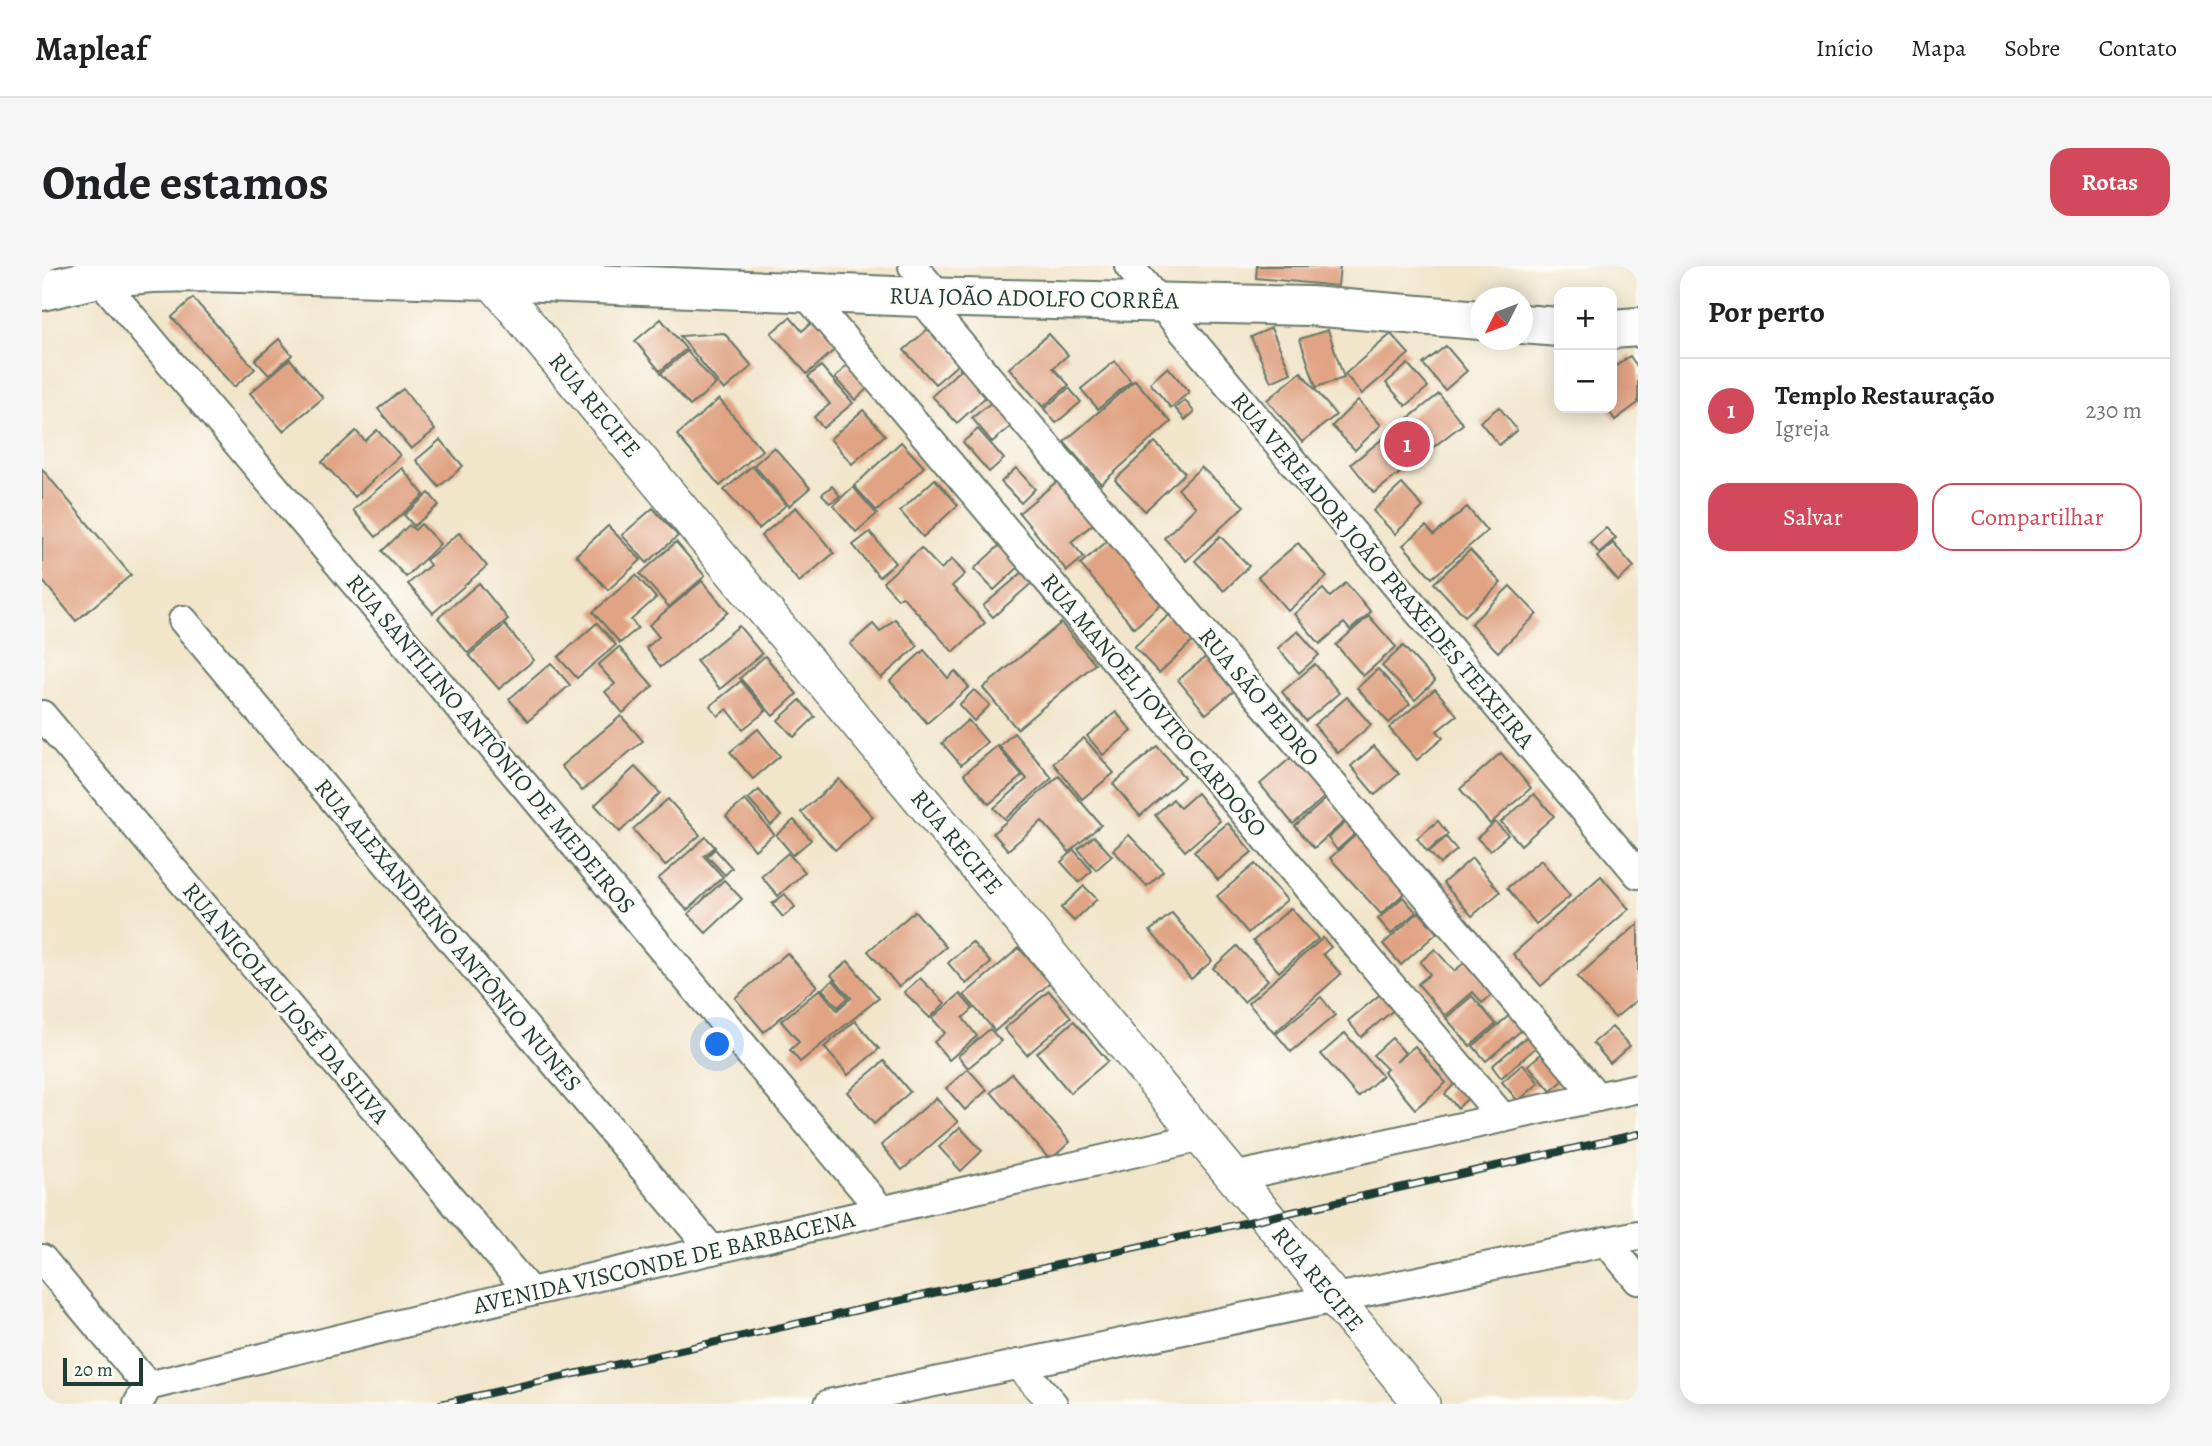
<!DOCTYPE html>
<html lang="pt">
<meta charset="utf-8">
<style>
body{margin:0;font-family:Alegreya,serif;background:#f6f6f6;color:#202124}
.controls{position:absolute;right:21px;top:21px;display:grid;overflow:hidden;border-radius:14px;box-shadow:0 4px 18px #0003}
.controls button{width:63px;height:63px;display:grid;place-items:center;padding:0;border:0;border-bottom:2px solid #e0e0e0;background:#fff;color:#202124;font:35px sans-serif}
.compass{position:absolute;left:1428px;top:21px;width:63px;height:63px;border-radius:50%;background:#fff;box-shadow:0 4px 18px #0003;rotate:228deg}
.scale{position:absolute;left:21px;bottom:18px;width:80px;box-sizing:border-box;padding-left:7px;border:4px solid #1f3d34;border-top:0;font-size:19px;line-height:24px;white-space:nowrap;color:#1f3d34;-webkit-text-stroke:5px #fdfcf7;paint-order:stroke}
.you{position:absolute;left:676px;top:779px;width:24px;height:24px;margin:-18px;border:5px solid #fff;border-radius:50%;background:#1a73e8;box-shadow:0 0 0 10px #1a73e833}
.badge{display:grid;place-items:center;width:46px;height:46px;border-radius:50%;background:#d1495b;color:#fff;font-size:23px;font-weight:700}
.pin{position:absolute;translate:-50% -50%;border:4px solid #fff;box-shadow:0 2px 7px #0006}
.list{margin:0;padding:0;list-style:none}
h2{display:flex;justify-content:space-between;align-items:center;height:91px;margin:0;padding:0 28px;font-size:30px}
h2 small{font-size:23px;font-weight:400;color:#757577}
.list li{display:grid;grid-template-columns:46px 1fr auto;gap:21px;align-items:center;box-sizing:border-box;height:105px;padding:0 28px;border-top:2px solid #e0e0e0}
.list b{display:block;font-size:26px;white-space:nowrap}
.list p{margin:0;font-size:23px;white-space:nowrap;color:#757577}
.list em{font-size:23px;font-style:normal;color:#757577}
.actions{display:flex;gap:14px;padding:21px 28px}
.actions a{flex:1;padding:16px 0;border:2px solid #d1495b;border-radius:21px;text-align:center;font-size:24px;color:#d1495b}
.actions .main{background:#d1495b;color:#fff}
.map{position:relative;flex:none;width:1596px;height:1138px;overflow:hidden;border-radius:21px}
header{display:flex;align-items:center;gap:42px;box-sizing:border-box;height:98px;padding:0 35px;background:#fff;border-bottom:2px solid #e0e0e0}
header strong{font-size:33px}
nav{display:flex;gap:38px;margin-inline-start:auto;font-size:24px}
.intro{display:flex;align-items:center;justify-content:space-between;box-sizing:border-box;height:168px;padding:0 42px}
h1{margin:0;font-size:49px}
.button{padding:18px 32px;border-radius:21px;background:#d1495b;color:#fff;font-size:24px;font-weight:700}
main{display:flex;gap:42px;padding:0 42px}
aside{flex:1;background:#fff;border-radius:21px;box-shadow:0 4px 18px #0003}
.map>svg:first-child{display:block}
.building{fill:#e0a383}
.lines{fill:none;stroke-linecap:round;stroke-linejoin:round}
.minor-casing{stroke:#687868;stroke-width:32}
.tertiary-casing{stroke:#687868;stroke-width:38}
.secondary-casing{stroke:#687868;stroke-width:42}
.minor{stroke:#fff;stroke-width:28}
.tertiary{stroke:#fff;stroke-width:35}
.secondary{stroke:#fff;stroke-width:38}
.rail-casing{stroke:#1f3d34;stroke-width:8}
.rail{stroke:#fdfcf7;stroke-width:5;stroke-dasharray:16;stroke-linecap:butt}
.labels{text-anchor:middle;stroke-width:6;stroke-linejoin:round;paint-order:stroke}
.street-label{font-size:24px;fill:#1f3d34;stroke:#fdfcf7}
</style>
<header>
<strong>Mapleaf</strong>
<nav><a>Início</a><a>Mapa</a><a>Sobre</a><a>Contato</a></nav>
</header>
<div class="intro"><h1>Onde estamos</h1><a class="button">Rotas</a></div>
<main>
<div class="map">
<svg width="1596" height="1138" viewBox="0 0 1596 1138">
<rect width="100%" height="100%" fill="#fdfcf7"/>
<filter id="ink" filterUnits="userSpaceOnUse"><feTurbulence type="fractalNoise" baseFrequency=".0143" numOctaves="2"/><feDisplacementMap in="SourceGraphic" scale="14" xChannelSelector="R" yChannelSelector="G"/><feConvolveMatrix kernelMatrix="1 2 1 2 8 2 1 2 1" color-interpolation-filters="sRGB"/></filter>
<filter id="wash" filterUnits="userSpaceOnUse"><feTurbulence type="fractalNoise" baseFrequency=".00686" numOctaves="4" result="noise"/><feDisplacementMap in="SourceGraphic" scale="28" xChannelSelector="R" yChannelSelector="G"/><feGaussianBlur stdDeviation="1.57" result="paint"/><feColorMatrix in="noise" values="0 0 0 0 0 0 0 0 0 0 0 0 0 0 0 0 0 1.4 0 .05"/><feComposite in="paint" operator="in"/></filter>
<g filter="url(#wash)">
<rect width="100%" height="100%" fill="#f1e5ca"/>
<g id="blocks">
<!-- building -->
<g class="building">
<path d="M 1215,0 L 1298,0 L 1296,20 L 1214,12 Z"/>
<path d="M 151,32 L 213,103 L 192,121 L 130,51 Z"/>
<path d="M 748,51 L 760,65 L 774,53 L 797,80 L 765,108 L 729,67 Z"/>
<path d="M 619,53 L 644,83 L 618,105 L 593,75 Z"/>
<path d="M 888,61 L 919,96 L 893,118 L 862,84 Z"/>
<path d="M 1229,62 L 1249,107 L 1229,116 L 1209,71 Z"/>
<path d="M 1286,64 L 1302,112 L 1274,121 L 1258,73 Z"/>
<path d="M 682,67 L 710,100 L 682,124 L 638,70 Z"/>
<path d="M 1007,68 L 1026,89 L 1011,102 L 1027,119 L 1001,141 L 967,102 Z"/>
<path d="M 1349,68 L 1367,88 L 1320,128 L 1303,108 Z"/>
<path d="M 237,73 L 250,89 L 227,109 L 213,94 Z"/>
<path d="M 1404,80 L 1425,105 L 1403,124 L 1381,98 Z"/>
<path d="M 645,85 L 674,118 L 648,140 L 619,107 Z"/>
<path d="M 1588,90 L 1596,102 L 1596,137 L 1573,154 L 1565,142 L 1570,142 L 1570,103 Z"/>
<path d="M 248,93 L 281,132 L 241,165 L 208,127 Z"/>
<path d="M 1073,95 L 1089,115 L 1056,143 L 1039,123 Z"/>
<path d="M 806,98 L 827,121 L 813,134 L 793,112 Z"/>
<path d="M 1366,98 L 1386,121 L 1364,140 L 1344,117 Z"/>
<path d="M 779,100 L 811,137 L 781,162 L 772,151 L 788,138 L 766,111 Z"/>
<path d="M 921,101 L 946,129 L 915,157 L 890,130 Z"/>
<path d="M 1126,101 L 1147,126 L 1129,142 L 1108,117 Z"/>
<path d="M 1259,106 L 1294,149 L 1260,176 L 1225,134 Z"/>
<path d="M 1093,114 L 1129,156 L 1059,218 L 1022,176 Z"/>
<path d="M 1027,122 L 1039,136 L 1014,157 L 1002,143 Z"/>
<path d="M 361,123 L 393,164 L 369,183 L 336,143 Z"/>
<path d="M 1397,128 L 1421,158 L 1332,227 L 1309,198 Z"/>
<path d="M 955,132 L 974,156 L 950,176 L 930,152 Z"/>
<path d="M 677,133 L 720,184 L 678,220 L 635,169 Z"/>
<path d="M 1143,134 L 1152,146 L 1143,154 L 1133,142 Z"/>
<path d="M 1316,134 L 1339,159 L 1313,184 L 1290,160 Z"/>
<path d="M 1457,141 L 1475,164 L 1457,179 L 1438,156 Z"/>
<path d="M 821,144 L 843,169 L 810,198 L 788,173 Z"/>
<path d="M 936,163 L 962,193 L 947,206 L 921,176 Z"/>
<path d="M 335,164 L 358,189 L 313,231 L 280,196 L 314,165 L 323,175 Z"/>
<path d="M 398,174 L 421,200 L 397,221 L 374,194 Z"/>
<path d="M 859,176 L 882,201 L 835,245 L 812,220 Z"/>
<path d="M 1113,176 L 1143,207 L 1103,245 L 1073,214 Z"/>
<path d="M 732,181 L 768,222 L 747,240 L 712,199 Z"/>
<path d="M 710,200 L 744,239 L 717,263 L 682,224 Z"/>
<path d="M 1159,201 L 1202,240 L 1144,295 L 1122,272 L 1154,241 L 1136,223 Z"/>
<path d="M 360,202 L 382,229 L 334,271 L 311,244 Z"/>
<path d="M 974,202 L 993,223 L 979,237 L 959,216 Z"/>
<path d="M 0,203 L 89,309 L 34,355 L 0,314 Z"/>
<path d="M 1019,212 L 1055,255 L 1029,276 L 1042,291 L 1025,305 L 977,247 Z"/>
<path d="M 893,213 L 916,239 L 881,271 L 858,245 Z"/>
<path d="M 1360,218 L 1381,241 L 1353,268 L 1331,245 Z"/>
<path d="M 790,220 L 798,230 L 788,237 L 780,228 Z"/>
<path d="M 811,221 L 835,248 L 814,266 L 791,239 Z"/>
<path d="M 387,227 L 397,239 L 372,260 L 362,249 Z"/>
<path d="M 754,241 L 792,287 L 757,316 L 719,270 Z"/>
<path d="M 1425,241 L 1445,265 L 1390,312 L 1361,279 L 1384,260 L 1392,269 Z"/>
<path d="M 611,242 L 636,270 L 605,297 L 580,269 Z"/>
<path d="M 379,258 L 398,278 L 364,311 L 340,285 L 367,259 L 373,264 Z"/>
<path d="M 566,260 L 599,294 L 566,324 L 534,289 Z"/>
<path d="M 1564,262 L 1574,272 L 1557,287 L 1548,276 Z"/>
<path d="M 828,266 L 853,297 L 837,311 L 811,279 Z"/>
<path d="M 417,267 L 445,300 L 391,347 L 366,318 L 388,299 L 384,294 Z"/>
<path d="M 1073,269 L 1126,333 L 1092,362 L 1038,298 Z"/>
<path d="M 1178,270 L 1207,300 L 1182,325 L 1153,295 Z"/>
<path d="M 634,276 L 663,310 L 627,341 L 598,308 Z"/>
<path d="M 1256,277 L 1285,311 L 1246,345 L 1216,311 Z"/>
<path d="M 1571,277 L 1592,301 L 1576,315 L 1555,291 Z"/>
<path d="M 959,278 L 979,299 L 952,324 L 932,303 Z"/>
<path d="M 879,282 L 899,303 L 910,293 L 923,308 L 910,320 L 943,357 L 911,386 L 860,330 L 856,333 L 841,316 Z"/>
<path d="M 1428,284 L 1459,317 L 1423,350 L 1392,317 Z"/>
<path d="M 982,305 L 991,316 L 951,351 L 941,340 Z"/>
<path d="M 594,309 L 614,332 L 589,354 L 596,362 L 578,377 L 551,346 Z"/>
<path d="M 660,315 L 686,346 L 619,401 L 604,382 L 617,371 L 607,359 Z"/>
<path d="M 437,317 L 466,353 L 426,387 L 396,352 Z"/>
<path d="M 1304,317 L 1329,346 L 1308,364 L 1302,357 L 1278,378 L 1252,348 L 1281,323 L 1288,331 Z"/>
<path d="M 1468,320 L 1495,348 L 1456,386 L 1429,358 Z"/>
<path d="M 1127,349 L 1151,375 L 1117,407 L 1092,381 Z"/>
<path d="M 1327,350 L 1354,381 L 1321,410 L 1294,379 Z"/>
<path d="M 853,353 L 876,380 L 839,412 L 808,378 L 831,358 L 838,366 Z"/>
<path d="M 555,357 L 574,379 L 535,412 L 516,391 Z"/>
<path d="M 1019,357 L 1053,398 L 975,463 L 941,422 Z"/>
<path d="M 463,359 L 492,394 L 457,423 L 427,389 Z"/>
<path d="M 697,360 L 720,388 L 678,423 L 654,395 Z"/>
<path d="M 1256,365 L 1277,389 L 1257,407 L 1236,382 Z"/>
<path d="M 1361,380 L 1393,415 L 1373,434 L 1340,400 Z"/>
<path d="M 577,381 L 611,420 L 581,447 L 563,426 L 573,418 L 556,399 Z"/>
<path d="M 882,384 L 906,412 L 913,405 L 927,421 L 885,457 L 848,415 Z"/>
<path d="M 723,390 L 755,428 L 731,450 L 698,412 Z"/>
<path d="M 1165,390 L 1193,424 L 1164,448 L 1136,414 Z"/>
<path d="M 509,397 L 528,419 L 486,455 L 467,433 Z"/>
<path d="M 1273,398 L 1297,427 L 1264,455 L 1240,426 Z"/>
<path d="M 1336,403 L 1368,438 L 1347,457 L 1315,422 Z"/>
<path d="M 699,415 L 724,445 L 701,463 L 685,443 L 676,450 L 668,440 Z"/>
<path d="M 1393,423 L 1415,449 L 1395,465 L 1401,472 L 1375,494 L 1347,462 Z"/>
<path d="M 932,424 L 948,439 L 932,455 L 917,439 Z"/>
<path d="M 1305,431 L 1329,459 L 1296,487 L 1272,459 Z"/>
<path d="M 758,434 L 773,451 L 752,471 L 736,454 Z"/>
<path d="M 1074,446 L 1090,465 L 1061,489 L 1045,470 Z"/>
<path d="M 579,450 L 601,475 L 540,525 L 519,500 Z"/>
<path d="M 926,454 L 945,476 L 919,499 L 900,477 Z"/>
<path d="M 716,463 L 738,490 L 711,513 L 688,486 Z"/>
<path d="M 972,467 L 1010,512 L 963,553 L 952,542 L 985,513 L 957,480 Z"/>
<path d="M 1042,472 L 1072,507 L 1040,533 L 1011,497 Z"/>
<path d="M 955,480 L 980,510 L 947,538 L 922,508 Z"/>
<path d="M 1115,480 L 1142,511 L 1098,550 L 1071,518 Z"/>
<path d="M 1332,480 L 1357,508 L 1333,529 L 1309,500 Z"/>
<path d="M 1258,484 L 1291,524 L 1251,558 L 1218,518 Z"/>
<path d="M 1459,487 L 1489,522 L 1448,558 L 1418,523 Z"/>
<path d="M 593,501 L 618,527 L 578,566 L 553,539 Z"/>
<path d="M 1017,510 L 1059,559 L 1027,586 L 1000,555 L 966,584 L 951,567 Z"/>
<path d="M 797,513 L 831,551 L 793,584 L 759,546 Z"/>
<path d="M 717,524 L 739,550 L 729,559 L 706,533 Z"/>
<path d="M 1155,527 L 1178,555 L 1143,585 L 1113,549 L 1131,533 L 1138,542 Z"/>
<path d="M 1492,528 L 1512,550 L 1479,579 L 1459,556 Z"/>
<path d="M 626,533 L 658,569 L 623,600 L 591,563 Z"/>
<path d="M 1284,533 L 1303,555 L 1272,582 L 1253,560 Z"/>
<path d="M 703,534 L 732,568 L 713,584 L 684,550 Z"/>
<path d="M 752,554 L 769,574 L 751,589 L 734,569 Z"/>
<path d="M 1396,555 L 1406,568 L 1385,585 L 1375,572 Z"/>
<path d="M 1304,556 L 1313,568 L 1295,584 L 1286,572 Z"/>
<path d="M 1453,556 L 1466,569 L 1448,585 L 1435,572 Z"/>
<path d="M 1186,557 L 1210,586 L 1176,614 L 1152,585 Z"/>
<path d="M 1316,567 L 1367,623 L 1339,648 L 1288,592 Z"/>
<path d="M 1087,569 L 1121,605 L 1105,620 L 1071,584 Z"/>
<path d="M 1052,570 L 1070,590 L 1054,604 L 1036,583 Z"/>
<path d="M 664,571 L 673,581 L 662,590 L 681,611 L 645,644 L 616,613 Z"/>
<path d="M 1404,571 L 1415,584 L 1398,598 L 1387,586 Z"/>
<path d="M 673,583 L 690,602 L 683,609 L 665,590 Z"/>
<path d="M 1032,584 L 1050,605 L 1037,616 L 1019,596 Z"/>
<path d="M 746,587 L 763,606 L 736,630 L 719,610 Z"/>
<path d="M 1430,592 L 1458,626 L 1430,650 L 1401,617 Z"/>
<path d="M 1499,594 L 1528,630 L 1494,658 L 1465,622 Z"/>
<path d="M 1213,598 L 1245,634 L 1206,667 L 1175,630 Z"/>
<path d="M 1559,610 L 1587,643 L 1499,720 L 1471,688 Z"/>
<path d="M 682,614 L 700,633 L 664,667 L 646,648 Z"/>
<path d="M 1042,620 L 1055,633 L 1032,655 L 1019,642 Z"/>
<path d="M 743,628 L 753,641 L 741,651 L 730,638 Z"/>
<path d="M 1361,631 L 1374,646 L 1349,668 L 1336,653 Z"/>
<path d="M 1249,642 L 1276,673 L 1237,706 L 1211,675 Z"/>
<path d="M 873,645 L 904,681 L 857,721 L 826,685 Z"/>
<path d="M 1377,646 L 1395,667 L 1359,699 L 1341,678 Z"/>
<path d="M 1130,647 L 1170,695 L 1149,713 L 1108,665 Z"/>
<path d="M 1596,658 L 1596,733 L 1573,752 L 1535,711 Z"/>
<path d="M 1281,672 L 1289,681 L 1281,688 L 1299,708 L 1232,767 L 1206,737 Z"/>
<path d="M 930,676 L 949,697 L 924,718 L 906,697 Z"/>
<path d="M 1195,680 L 1226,714 L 1202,736 L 1171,702 Z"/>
<path d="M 977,682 L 1008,717 L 953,765 L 922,729 Z"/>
<path d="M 1393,683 L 1412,705 L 1430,691 L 1457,723 L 1440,737 L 1431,726 L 1403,750 L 1376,718 L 1388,708 L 1378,696 Z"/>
<path d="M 745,687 L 775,720 L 722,766 L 693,732 Z"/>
<path d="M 806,695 L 837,732 L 758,796 L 748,784 L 757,776 L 739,755 L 778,723 L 795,744 L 809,732 L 789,709 Z"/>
<path d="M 878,712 L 903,737 L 888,752 L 862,726 Z"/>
<path d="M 791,714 L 806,732 L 796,741 L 780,723 Z"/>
<path d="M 1007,725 L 1029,751 L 985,789 L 962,763 Z"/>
<path d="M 1341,726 L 1354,742 L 1319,771 L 1306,755 Z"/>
<path d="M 918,728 L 931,743 L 921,752 L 935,770 L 907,794 L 892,776 L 903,767 L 890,752 Z"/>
<path d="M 1430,730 L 1454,758 L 1428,780 L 1404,752 Z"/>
<path d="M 1279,731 L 1293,749 L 1249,786 L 1234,768 Z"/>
<path d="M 1469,748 L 1482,762 L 1444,795 L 1431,780 Z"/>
<path d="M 813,755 L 837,783 L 806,809 L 782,781 Z"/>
<path d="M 1032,755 L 1066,795 L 1028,827 L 995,787 Z"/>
<path d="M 1570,761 L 1588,780 L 1568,797 L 1551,777 Z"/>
<path d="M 948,763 L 959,775 L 926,802 L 916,790 Z"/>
<path d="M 1303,767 L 1340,810 L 1316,831 L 1279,788 Z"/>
<path d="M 1488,768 L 1497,779 L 1459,812 L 1450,800 Z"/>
<path d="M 1350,772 L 1363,787 L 1354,796 L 1373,780 L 1404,817 L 1373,843 L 1342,806 L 1345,803 L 1331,789 Z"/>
<path d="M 1506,782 L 1529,808 L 1509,825 L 1486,799 Z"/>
<path d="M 842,795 L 868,826 L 832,858 L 805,826 Z"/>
<path d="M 1481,798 L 1497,817 L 1476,835 L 1460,816 Z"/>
<path d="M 926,803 L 945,824 L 923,844 L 904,822 Z"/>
<path d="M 970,808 L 1028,876 L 1008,894 L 949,826 Z"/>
<path d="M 1416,814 L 1430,828 L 1416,842 L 1403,828 Z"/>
<path d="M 894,832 L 916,856 L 860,904 L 839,879 Z"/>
<path d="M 918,861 L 940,885 L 919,905 L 897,881 Z"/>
</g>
</g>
</g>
<g filter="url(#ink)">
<use href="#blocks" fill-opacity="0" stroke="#687868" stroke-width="2"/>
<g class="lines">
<!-- minor casing -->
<g class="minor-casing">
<g id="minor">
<path d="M 871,0 L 897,31"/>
<path d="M 1087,0 L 1596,608"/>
<path d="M 57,12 L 840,945"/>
<path d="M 763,27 L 1461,852"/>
<path d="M 878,31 L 1555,831"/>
<path d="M 141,354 L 670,984"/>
<path d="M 0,449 L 488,1026"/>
<path d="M 1192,911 L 1596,822"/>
<path d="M 1564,975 L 1596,1014"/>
<path d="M 0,993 L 106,1120"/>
<path d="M 976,1098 L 1011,1138"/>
<path d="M 96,1138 L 106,1120 L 488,1026 L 1159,871"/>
<path d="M 787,1138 L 1596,969"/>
</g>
</g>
<!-- tertiary casing -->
<g class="tertiary-casing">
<path id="tertiary" d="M 449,14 L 1380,1138"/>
</g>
<!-- secondary casing -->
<g class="secondary-casing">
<g id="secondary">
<path d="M 0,25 L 57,12 L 109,7 L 163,6 L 449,14 L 878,31 L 1268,40 L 1438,54"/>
<path d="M 1480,58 L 1517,61"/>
<path d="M 1570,63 L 1596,61"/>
</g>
</g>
<!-- minor -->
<use href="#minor" class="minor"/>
<!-- tertiary -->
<use href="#tertiary" class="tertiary"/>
<!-- secondary -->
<use href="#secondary" class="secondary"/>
<!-- rail casing -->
<g class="rail-casing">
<path id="rail" d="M 399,1138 L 1596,868"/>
</g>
<!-- rail -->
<use href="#rail" class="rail"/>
</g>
</g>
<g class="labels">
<!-- street labels -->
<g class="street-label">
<text transform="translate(992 32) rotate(1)" y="8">RUA JOÃO ADOLFO CORRÊA</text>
<text transform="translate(553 139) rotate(50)" y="8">RUA RECIFE</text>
<text transform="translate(1341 304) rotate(50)" y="8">RUA VEREADOR JOÃO PRAXEDES TEIXEIRA</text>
<text transform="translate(1217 431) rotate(50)" y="8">RUA SÃO PEDRO</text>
<text transform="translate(1112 439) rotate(50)" y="8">RUA MANOEL JOVITO CARDOSO</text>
<text transform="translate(449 478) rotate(50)" y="8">RUA SANTILINO ANTÔNIO DE MEDEIROS</text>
<text transform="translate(915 576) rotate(50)" y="8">RUA RECIFE</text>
<text transform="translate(406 669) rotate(50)" y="8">RUA ALEXANDRINO ANTÔNIO NUNES</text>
<text transform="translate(244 737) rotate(50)" y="8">RUA NICOLAU JOSÉ DA SILVA</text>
<text transform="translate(622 996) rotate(-13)" y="8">AVENIDA VISCONDE DE BARBACENA</text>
<text transform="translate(1276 1013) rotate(50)" y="8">RUA RECIFE</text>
</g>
</g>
</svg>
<div class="controls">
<button>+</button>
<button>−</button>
</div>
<svg class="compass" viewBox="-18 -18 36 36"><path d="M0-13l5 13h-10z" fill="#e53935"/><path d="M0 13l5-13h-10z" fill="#757577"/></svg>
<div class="scale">20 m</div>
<div class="you"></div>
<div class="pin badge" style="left:1365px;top:178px">1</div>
</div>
<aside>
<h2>Por perto<small></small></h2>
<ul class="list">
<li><span class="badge">1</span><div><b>Templo Restauração</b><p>Igreja</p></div><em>230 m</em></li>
</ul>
<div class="actions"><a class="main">Salvar</a><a>Compartilhar</a></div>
</aside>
</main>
